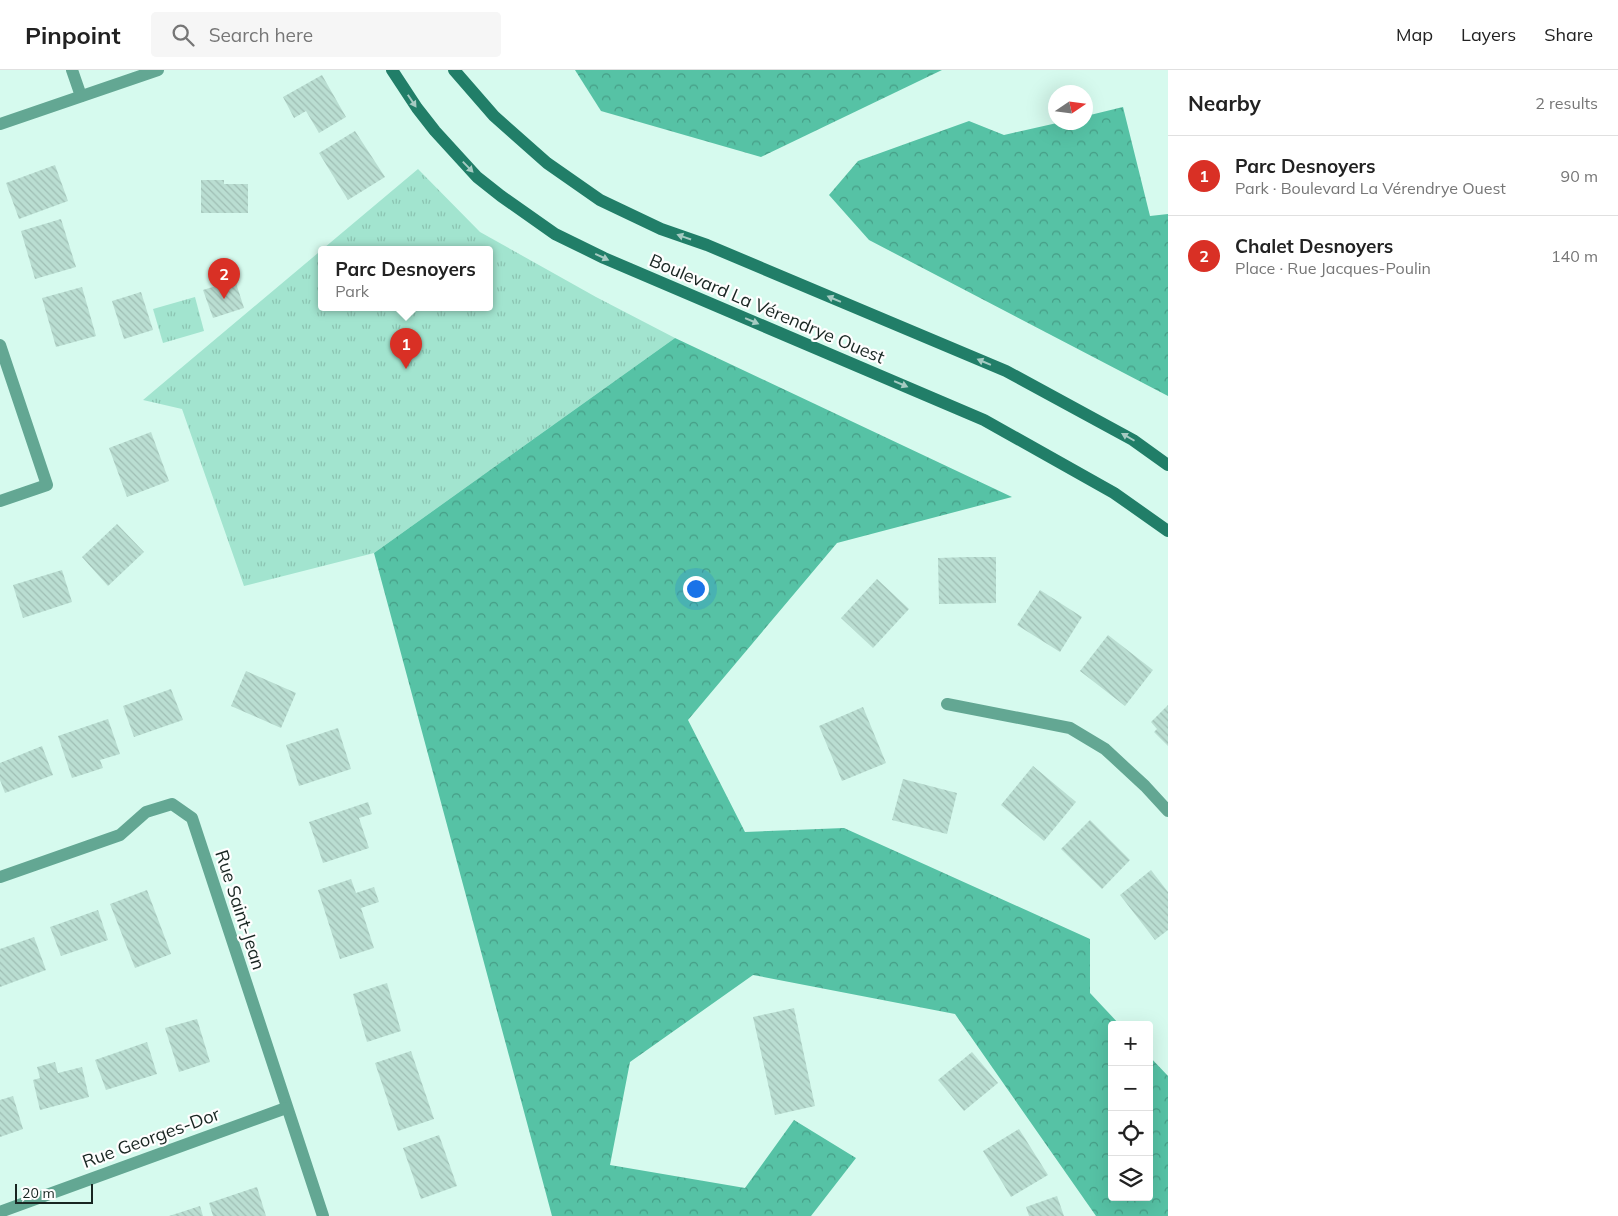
<!DOCTYPE html>
<meta charset="utf-8">
<style>
body{margin:0;font-family:Mulish,sans-serif;background:#f6f6f6;color:#222}
.controls{position:absolute;right:15px;bottom:15px;display:grid;overflow:hidden;border-radius:5px;box-shadow:0 5px 20px #0002}
.controls button{width:45px;height:45px;display:grid;place-items:center;padding:0;border:0;border-bottom:1px solid #e0e0e0;background:#fff;color:#222;font:25px sans-serif}
.compass{position:absolute;left:1048px;top:15px;width:45px;height:45px;border-radius:50%;background:#fff;box-shadow:0 5px 20px #0002;rotate:77deg}
.scale{position:absolute;left:15px;bottom:12px;width:78px;box-sizing:border-box;padding-left:5px;border:2px solid #182521;border-top:0;font-size:14px;line-height:18px;white-space:nowrap;color:#182521;-webkit-text-stroke:4px #fefefe;paint-order:stroke}
.you{position:absolute;left:695px;top:518px;width:18px;height:18px;margin:-12px;border:4px solid #fff;border-radius:50%;background:#1a73e8;box-shadow:0 0 0 8px #1a73e833}
.badge{display:grid;place-items:center;width:32px;height:32px;border-radius:50%;background:#d93025;color:#fff;font-size:16px;font-weight:700}
.pin{position:absolute;translate:-50% -41px;filter:drop-shadow(0 1px 2px #0008)}
.pin::after{content:'';position:absolute;top:26px;width:18px;height:15px;background:inherit;clip-path:polygon(0 0,100% 0,50% 100%)}
.popup{position:absolute;left:318px;top:176px;width:175px;height:65px;box-sizing:border-box;display:grid;place-content:center;border-radius:5px;background:#fff;filter:drop-shadow(0 1px 4px #0005);font-size:16px;white-space:nowrap;color:#767676}
.popup b{font-size:19px;color:#222}
.popup::after{content:'';position:absolute;left:50%;top:100%;margin-left:-10px;border:10px solid transparent;border-top-color:#fff}
.list{margin:0;padding:0;list-style:none}
h2{display:flex;justify-content:space-between;align-items:center;height:65px;margin:0;padding:0 20px;font-size:21px}
h2 small{font-size:16px;font-weight:400;color:#767676}
.list li{display:grid;grid-template-columns:32px 1fr auto;gap:15px;align-items:center;box-sizing:border-box;height:80px;padding:0 20px;border-top:1px solid #e0e0e0}
.list b{display:block;font-size:19px;white-space:nowrap}
.list p{margin:0;font-size:16px;white-space:nowrap;color:#767676}
.list em{font-size:16px;font-style:normal;color:#767676}
.icon{flex:none;width:28px;height:28px;fill:none;stroke:currentColor;stroke-width:2;stroke-linecap:round;stroke-linejoin:round}
.map{position:relative;flex:none;width:1168px;height:1146px;overflow:hidden}
header{display:flex;align-items:center;gap:30px;box-sizing:border-box;height:70px;padding:0 25px;background:#fff;border-bottom:1px solid #e0e0e0}
header strong{font-size:24px}
nav{display:flex;gap:28px;margin-inline-start:auto;font-size:18px}
.search{width:350px;height:45px;background:#f6f6f6;display:flex;align-items:center;gap:12px;box-sizing:border-box;padding:0 18px;border-radius:5px;color:#767676;font-size:19px}
main{display:flex}
aside{flex:1;background:#fff}
.map>svg:first-child{display:block}
.grass{fill:url(#grass-tufts);fill-rule:evenodd}
.forest{fill:url(#forest-crowns)}
.building{fill:url(#building-back-hatch)}
.lines{fill:none;stroke-linecap:round;stroke-linejoin:round}
.minor{stroke:#63a793;stroke-width:12}
.secondary{stroke:#217e68;stroke-width:12}
.oneway{fill:#a6cbc2}
.labels{text-anchor:middle;stroke-width:4.5;stroke-linejoin:round;paint-order:stroke}
.street-label{font-size:18px;fill:#182521;stroke:#fefefe}
</style>
<header>
<strong>Pinpoint</strong>
<div class="search"><svg class="icon" aria-label="search" viewBox="0 0 24 24"><circle cx="10" cy="10" r="6"/><path d="M15 15l6 6"/></svg>Search here</div>
<nav><a>Map</a><a>Layers</a><a>Share</a></nav>
</header>
<main>
<div class="map">
<svg width="1168" height="1146" viewBox="0 0 1168 1146">
<defs>
<pattern id="grass-tufts" width="24" height="20" patternUnits="userSpaceOnUse" patternTransform="scale(1.25)"><rect width="24" height="20" fill="#a2e4cf"/><path d="M3 7l-1-3M5 7V3M7 7l1-3M15 17l-1-3M17 17v-4M19 17l1-3" fill="none" stroke="#8bc3b1"/></pattern>
<pattern id="forest-crowns" width="20" height="18" patternUnits="userSpaceOnUse" patternTransform="scale(1.25)"><rect width="20" height="18" fill="#56c2a5"/><path d="M2 6a3 3 0 1 1 6 0M12 15a3 3 0 1 1 6 0" fill="none" stroke="#469d86"/></pattern>
<pattern id="building-back-hatch" width="6" height="6" patternUnits="userSpaceOnUse" patternTransform="scale(1.25)"><rect width="6" height="6" fill="#baded2"/><path d="M-1 5l2 2M0 0l6 6M5-1l2 2" fill="none" stroke="#9fbeb4"/></pattern>
</defs>
<rect width="100%" height="100%" fill="#d6faee"/>
<!-- grass -->
<g class="grass">
<path d="M 418,99 L 480,162 L 596,227 L 675,268 L 374,483 L 244,516 L 182,339 L 143,330 ZM 322,180 L 490,180 L 490,238 L 322,238 Z"/>
<path d="M 195,227 L 204,261 L 163,273 L 153,239 Z"/>
</g>
<!-- forest -->
<g class="forest">
<path d="M 575,0 L 942,0 L 761,87 L 601,41 Z"/>
<path d="M 1123,37 L 1150,146 L 1168,144 L 1168,326 L 869,170 L 829,125 L 858,91 L 969,51 L 1004,65 L 1057,53 L 1086,52 L 1086,46 Z"/>
<path d="M 675,268 L 1012,427 L 837,473 L 688,650 L 745,762 L 844,758 L 1090,869 L 1090,923 L 1120,955 L 1112,955 L 1112,1127 L 1149,1127 L 1149,986 L 1168,1006 L 1168,1146 L 1096,1146 L 955,944 L 753,905 L 630,992 L 610,1095 L 745,1118 L 794,1050 L 856,1088 L 811,1146 L 552,1146 L 374,483 Z"/>
</g>
<!-- building -->
<g class="building">
<path d="M 322,5 L 346,47 L 319,63 L 306,41 L 294,48 L 283,27 Z"/>
<path d="M 355,61 L 385,107 L 348,130 L 319,83 Z"/>
<path d="M 55,95 L 68,131 L 19,149 L 6,113 Z"/>
<path d="M 201,110 L 224,110 L 224,114 L 248,114 L 248,143 L 201,143 Z"/>
<path d="M 61,149 L 76,197 L 35,209 L 21,161 Z"/>
<path d="M 235,210 L 244,238 L 213,248 L 203,220 Z"/>
<path d="M 82,217 L 96,266 L 56,277 L 42,228 Z"/>
<path d="M 141,222 L 153,260 L 124,269 L 112,231 Z"/>
<path d="M 151,362 L 169,411 L 127,427 L 109,378 Z"/>
<path d="M 117,454 L 144,482 L 108,516 L 82,487 Z"/>
<path d="M 968,487 L 996,487 L 996,533 L 939,534 L 938,488 Z"/>
<path d="M 62,500 L 72,532 L 23,548 L 13,515 Z"/>
<path d="M 877,509 L 909,539 L 873,578 L 841,548 Z"/>
<path d="M 1040,520 L 1082,547 L 1060,582 L 1017,555 Z"/>
<path d="M 1108,565 L 1153,600 L 1125,636 L 1080,601 Z"/>
<path d="M 246,601 L 296,623 L 281,658 L 231,636 Z"/>
<path d="M 171,619 L 183,650 L 134,667 L 123,636 Z"/>
<path d="M 1168,635 L 1168,676 L 1154,662 L 1157,659 L 1151,652 Z"/>
<path d="M 863,637 L 886,693 L 842,711 L 819,656 Z"/>
<path d="M 108,649 L 120,684 L 100,690 L 103,698 L 72,708 L 58,666 Z"/>
<path d="M 338,658 L 351,699 L 299,716 L 286,675 Z"/>
<path d="M 42,676 L 53,705 L 5,723 L 0,710 L 0,693 Z"/>
<path d="M 1033,696 L 1076,732 L 1044,771 L 1001,735 Z"/>
<path d="M 903,709 L 957,723 L 947,764 L 892,750 Z"/>
<path d="M 368,732 L 372,744 L 359,748 L 369,778 L 323,793 L 309,752 Z"/>
<path d="M 1090,750 L 1130,790 L 1102,819 L 1061,779 Z"/>
<path d="M 1151,800 L 1168,822 L 1168,860 L 1155,870 L 1120,825 Z"/>
<path d="M 351,809 L 356,823 L 374,817 L 379,832 L 361,838 L 374,878 L 340,889 L 318,820 Z"/>
<path d="M 147,820 L 171,884 L 135,898 L 110,834 Z"/>
<path d="M 98,840 L 108,870 L 61,886 L 50,857 Z"/>
<path d="M 34,867 L 46,900 L 0,917 L 0,879 Z"/>
<path d="M 387,913 L 401,961 L 367,972 L 353,924 Z"/>
<path d="M 794,938 L 815,1036 L 775,1045 L 753,947 Z"/>
<path d="M 197,949 L 210,992 L 179,1002 L 165,958 Z"/>
<path d="M 147,972 L 157,1004 L 106,1020 L 95,990 Z"/>
<path d="M 411,981 L 434,1049 L 398,1061 L 375,993 Z"/>
<path d="M 972,982 L 998,1013 L 964,1041 L 938,1010 Z"/>
<path d="M 55,992 L 58,1003 L 82,997 L 89,1027 L 40,1040 L 33,1010 L 40,1008 L 37,997 Z"/>
<path d="M 13,1026 L 23,1059 L 0,1067 L 0,1030 Z"/>
<path d="M 1019,1059 L 1048,1105 L 1011,1127 L 983,1081 Z"/>
<path d="M 439,1065 L 457,1116 L 421,1129 L 403,1078 Z"/>
<path d="M 257,1117 L 266,1146 L 213,1146 L 209,1133 Z"/>
<path d="M 1057,1126 L 1064,1146 L 1029,1146 L 1026,1137 Z"/>
<path d="M 200,1136 L 203,1146 L 169,1146 Z"/>
</g>
<g class="lines">
<!-- minor -->
<g class="minor">
<path d="M 72,0 L 81,26"/>
<path d="M 0,54 L 158,0"/>
<path d="M 0,275 L 47,415 L 0,431"/>
<path d="M 947,634 L 1070,658 L 1105,679 L 1145,716 L 1168,741"/>
<path d="M 0,807 L 120,765 L 146,742 L 172,734 L 192,748 L 323,1146"/>
<path d="M 0,1142 L 286,1038"/>
</g>
<!-- secondary -->
<g class="secondary">
<path d="M 392,0 L 417,38 L 435,61 L 477,107 L 501,126 L 555,164 L 604,188 L 984,350 L 1114,423 L 1168,461"/>
<path d="M 454,0 L 494,46 L 547,93 L 600,130 L 661,159 L 707,175 L 1006,301 L 1133,370 L 1168,395"/>
</g>
</g>
<!-- one-way arrows -->
<defs><path id="oneway-solid" d="M-6-.8H1V-3.2L6.5 0L1 3.2V.8H-6Z" transform="scale(1.25)"/></defs>
<g class="oneway">
<use href="#oneway-solid" transform="translate(412 31) rotate(56)"/>
<use href="#oneway-solid" transform="translate(468 97) rotate(46)"/>
<use href="#oneway-solid" transform="translate(684 167) rotate(-161)"/>
<use href="#oneway-solid" transform="translate(602 187) rotate(25)"/>
<use href="#oneway-solid" transform="translate(834 229) rotate(-157)"/>
<use href="#oneway-solid" transform="translate(752 251) rotate(23)"/>
<use href="#oneway-solid" transform="translate(984 292) rotate(-157)"/>
<use href="#oneway-solid" transform="translate(901 314) rotate(23)"/>
<use href="#oneway-solid" transform="translate(1128 367) rotate(-150)"/>
</g>
<g class="labels">
<!-- street labels -->
<g class="street-label">
<text transform="translate(767 239) rotate(23)" y="6">Boulevard La Vérendrye Ouest</text>
<text transform="translate(240 840) rotate(72)" y="6">Rue Saint-Jean</text>
<text transform="translate(151 1068) rotate(-20)" y="6">Rue Georges-Dor</text>
</g>
</g>
</svg>
<div class="controls">
<button>+</button>
<button>−</button>
<button><svg class="icon" aria-label="locate" viewBox="0 0 24 24"><circle cx="12" cy="12" r="6"/><path d="M12 2v4M12 18v4M2 12h4M18 12h4"/></svg></button>
<button><svg class="icon" aria-label="layers" viewBox="0 0 24 24"><path d="M12 4l9 5-9 5-9-5zM3 14l9 5 9-5"/></svg></button>
</div>
<svg class="compass" viewBox="-18 -18 36 36"><path d="M0-13l5 13h-10z" fill="#e53935"/><path d="M0 13l5-13h-10z" fill="#767676"/></svg>
<div class="scale">20 m</div>
<div class="you"></div>
<div class="pin badge" style="left:406px;top:299px">1</div>
<div class="popup"><b>Parc Desnoyers</b>Park</div>
<div class="pin badge" style="left:224px;top:229px">2</div>
</div>
<aside>
<h2>Nearby<small>2 results</small></h2>
<ul class="list">
<li><span class="badge">1</span><div><b>Parc Desnoyers</b><p>Park · Boulevard La Vérendrye Ouest</p></div><em>90 m</em></li>
<li><span class="badge">2</span><div><b>Chalet Desnoyers</b><p>Place · Rue Jacques-Poulin</p></div><em>140 m</em></li>
</ul>
</aside>
</main>
